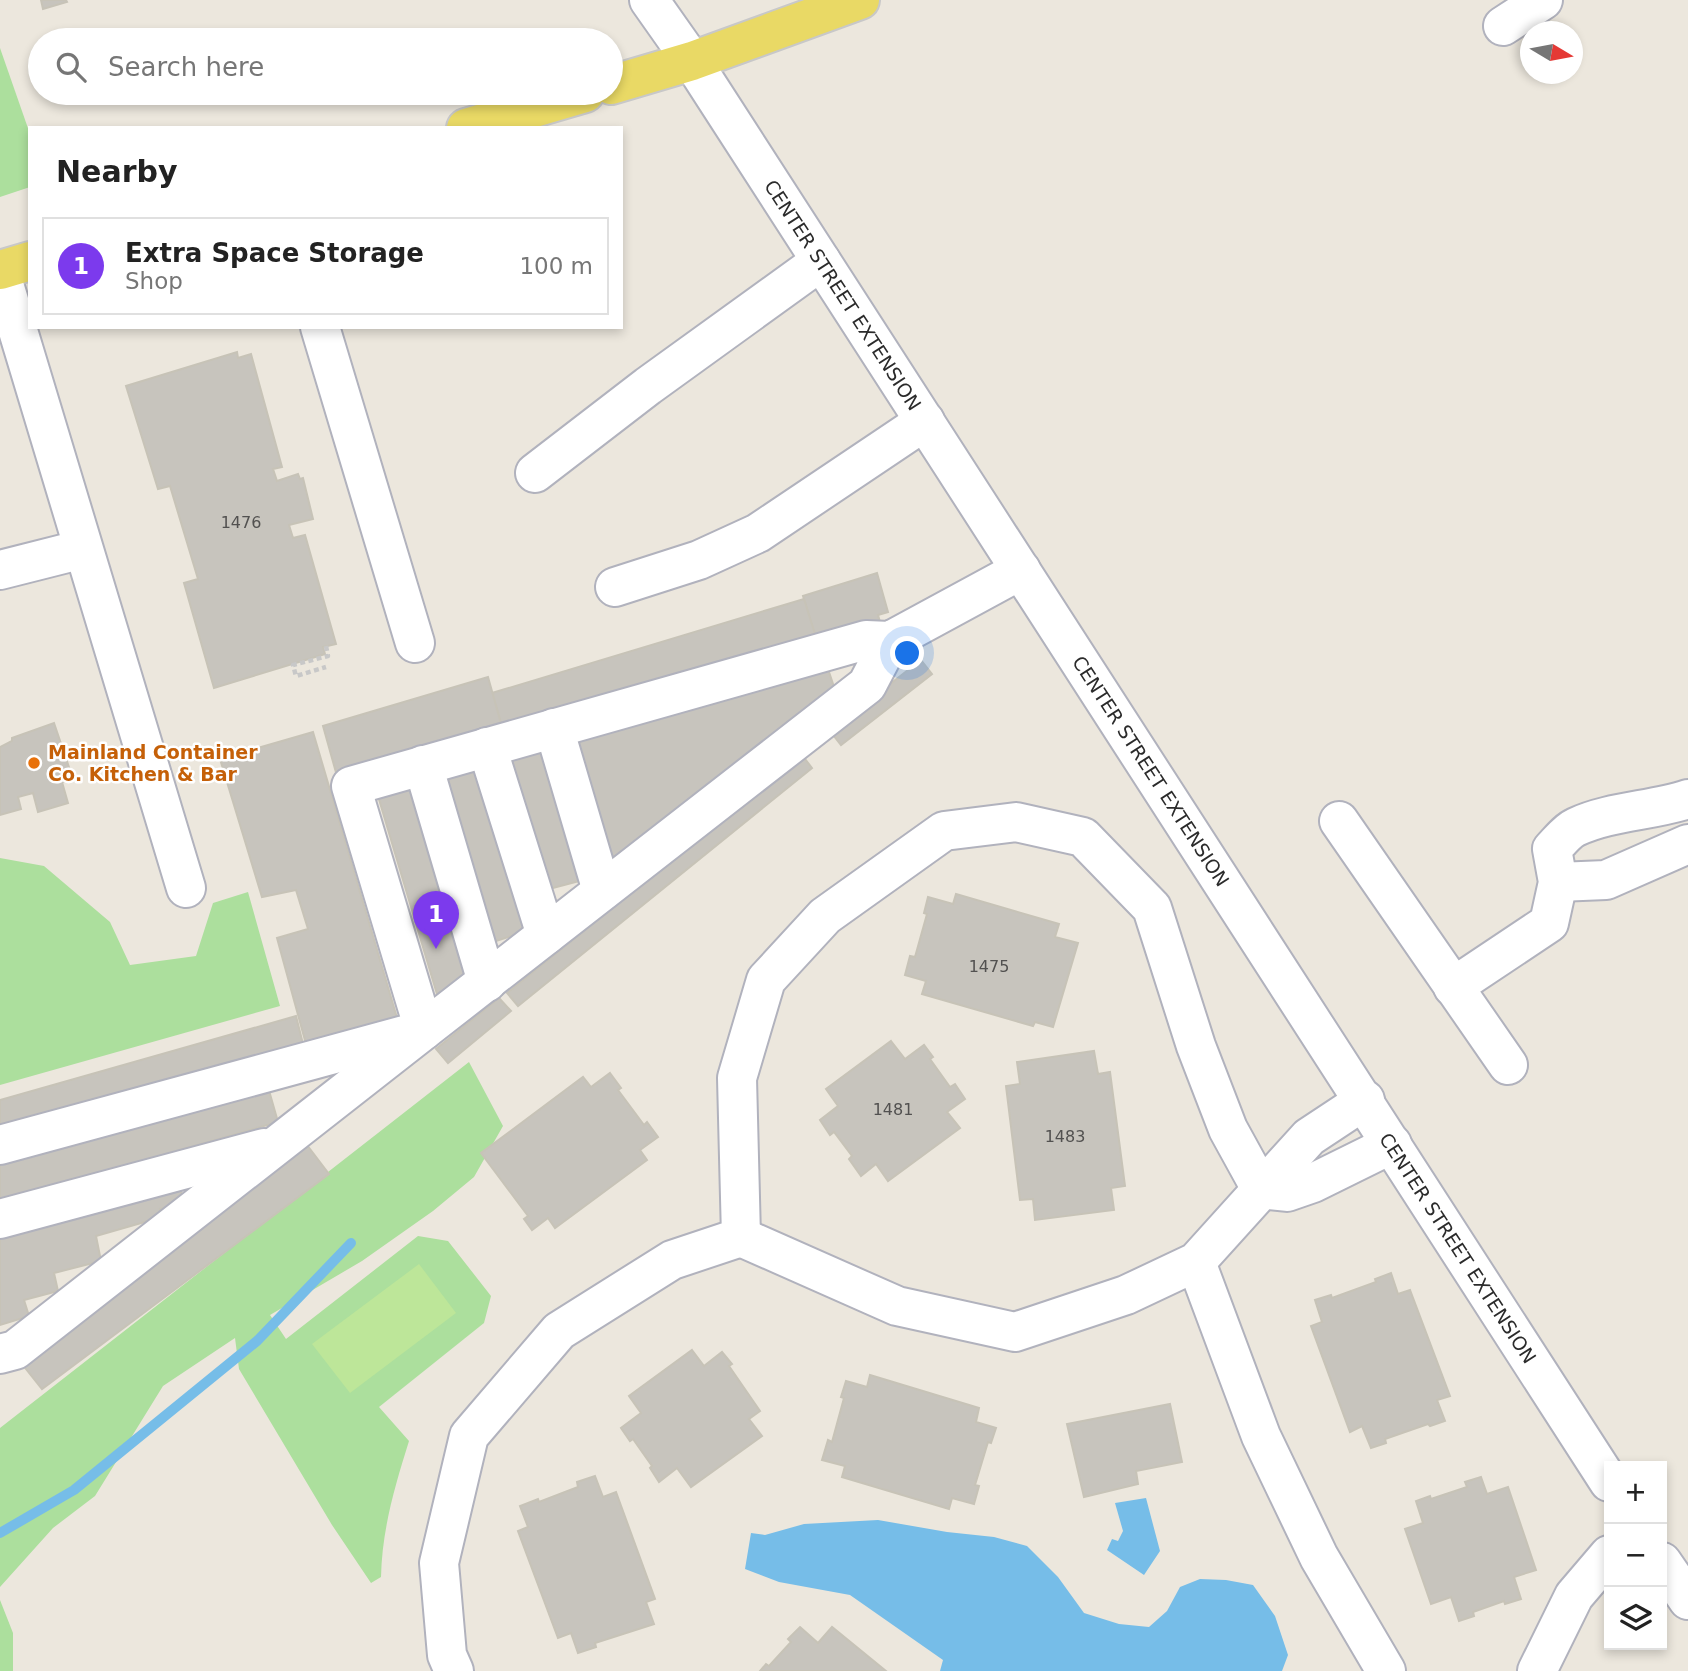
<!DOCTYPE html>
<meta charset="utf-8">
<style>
body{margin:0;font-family:"DejaVu Sans",sans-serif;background:#f2f2f2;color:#222}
.controls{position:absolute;right:21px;bottom:21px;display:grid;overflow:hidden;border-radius:0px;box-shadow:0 4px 10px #0003}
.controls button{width:63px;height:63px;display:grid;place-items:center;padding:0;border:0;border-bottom:2px solid #e0e0e0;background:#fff;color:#222;font:35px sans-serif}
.compass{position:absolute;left:1520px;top:21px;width:63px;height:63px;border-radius:50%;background:#fff;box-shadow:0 4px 10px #0003;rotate:100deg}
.you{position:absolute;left:908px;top:654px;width:24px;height:24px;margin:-18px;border:5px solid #fff;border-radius:50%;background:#1a73e8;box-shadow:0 0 0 10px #1a73e833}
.badge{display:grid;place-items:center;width:46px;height:46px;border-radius:50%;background:#7c3aed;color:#fff;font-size:23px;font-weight:700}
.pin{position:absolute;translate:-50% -58px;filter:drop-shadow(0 2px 4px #0008)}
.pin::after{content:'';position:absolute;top:37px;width:24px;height:21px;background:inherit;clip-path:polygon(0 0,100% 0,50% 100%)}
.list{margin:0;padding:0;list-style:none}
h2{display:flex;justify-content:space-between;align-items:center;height:91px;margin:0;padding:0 28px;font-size:30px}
h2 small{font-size:23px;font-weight:400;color:#767676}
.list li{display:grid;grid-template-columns:46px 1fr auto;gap:21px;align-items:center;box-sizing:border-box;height:98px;margin:0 14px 14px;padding:0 14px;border:2px solid #e0e0e0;border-radius:0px}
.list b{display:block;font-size:26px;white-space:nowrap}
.list p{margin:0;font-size:23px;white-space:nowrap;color:#767676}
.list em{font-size:23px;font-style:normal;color:#767676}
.icon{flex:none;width:38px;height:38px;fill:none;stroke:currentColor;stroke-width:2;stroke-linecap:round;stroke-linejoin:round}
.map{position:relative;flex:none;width:1688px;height:1671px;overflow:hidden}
.search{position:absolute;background:#fff;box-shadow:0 4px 10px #0003;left:28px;top:28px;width:595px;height:77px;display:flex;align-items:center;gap:18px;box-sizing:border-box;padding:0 24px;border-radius:38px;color:#767676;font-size:26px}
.panel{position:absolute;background:#fff;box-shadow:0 4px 10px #0003;left:28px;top:126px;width:595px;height:203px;border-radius:0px}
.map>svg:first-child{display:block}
.green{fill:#acdf9d}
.pitch{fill:#bde699}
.water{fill:#76bde8}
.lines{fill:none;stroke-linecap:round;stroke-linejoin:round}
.stream{stroke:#76bde8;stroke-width:10}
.building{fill:#c7c4bd;stroke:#c7c3b7;stroke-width:2}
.minor-casing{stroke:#b1b2bd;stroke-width:42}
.major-casing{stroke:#c8c8c8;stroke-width:42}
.path{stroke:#c8c8c8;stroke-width:4.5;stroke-dasharray:5 3.5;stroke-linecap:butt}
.minor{stroke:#fff;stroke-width:38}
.major{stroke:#e9d965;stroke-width:38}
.food-dot{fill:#e8710a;stroke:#fff;stroke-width:2.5}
.labels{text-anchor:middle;stroke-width:5;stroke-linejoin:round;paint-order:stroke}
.number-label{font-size:16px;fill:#525150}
.street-label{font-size:19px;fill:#2b2b2b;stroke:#fff}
.food-label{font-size:19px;font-weight:bold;fill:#c56008;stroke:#fff;text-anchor:start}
</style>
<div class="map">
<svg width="1688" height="1671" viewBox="0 0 1688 1671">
<rect width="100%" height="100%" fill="#ece7dd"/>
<!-- green -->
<g class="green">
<path d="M 0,48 L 30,134 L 30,187 L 0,197 Z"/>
<path d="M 0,858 L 44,866 L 110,922 L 130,965 L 196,956 L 213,903 L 248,892 L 280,1006 L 0,1085 Z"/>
<path d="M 469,1062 L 503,1126 L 474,1177 L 433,1211 L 362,1261 L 270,1315 L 286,1339 L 418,1236 L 448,1241 L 491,1296 L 484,1323 L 379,1407 L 409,1441 C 395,1486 382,1529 381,1577 L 371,1583 L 332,1525 L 239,1369 L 235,1338 L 163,1386 L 95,1496 L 53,1528 L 0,1587 L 0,1428 Z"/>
<path d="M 0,1600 L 13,1633 L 13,1671 L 0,1671 Z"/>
</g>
<!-- pitch -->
<path class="pitch" d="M 419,1264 L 456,1313 L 350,1393 L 312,1344 Z"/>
<!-- water -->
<g class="water">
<path d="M 1146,1498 L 1160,1551 L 1144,1575 L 1107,1550 L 1112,1539 L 1118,1541 L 1123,1531 L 1115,1503 Z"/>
<path d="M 878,1520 L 947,1532 L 994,1537 L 1027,1546 L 1058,1577 L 1084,1613 L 1119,1624 L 1149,1627 L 1167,1611 L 1180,1587 L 1200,1579 L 1226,1580 L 1253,1585 L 1275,1616 L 1288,1655 L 1282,1671 L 940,1671 L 943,1660 L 850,1595 L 779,1582 L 745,1569 L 751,1533 L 765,1535 L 804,1524 Z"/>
</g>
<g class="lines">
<!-- stream -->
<path class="stream" d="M 0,1533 L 74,1490 L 257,1341 L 351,1243"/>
</g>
<!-- building -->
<g class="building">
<path d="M 41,0 L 66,0 L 67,2 L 43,9 Z"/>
<path d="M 237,352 L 238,358 L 251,354 L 282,467 L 273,469 L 277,481 L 298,474 L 300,479 L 303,478 L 313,519 L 289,525 L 293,538 L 305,535 L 336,644 L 323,647 L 325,654 L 214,688 L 184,583 L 198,579 L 170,486 L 158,489 L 126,386 Z"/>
<path d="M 877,573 L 888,612 L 878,615 L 880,622 L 815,636 L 803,596 Z"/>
<path d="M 804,599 L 815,634 L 502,727 L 492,693 Z"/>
<path d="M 921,660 L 932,674 L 841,745 L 830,731 Z"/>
<path d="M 826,663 L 835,690 L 615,868 L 577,738 Z"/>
<path d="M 488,677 L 502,727 L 337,776 L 323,726 Z"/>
<path d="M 54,723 L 73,779 L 62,782 L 68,803 L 38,812 L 33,793 L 18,797 L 21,809 L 0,815 L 0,747 L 12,741 L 12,738 Z"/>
<path d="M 313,732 L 400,1028 L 309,1055 L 277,938 L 308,929 L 296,890 L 262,897 L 220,759 Z"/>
<path d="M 544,747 L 583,880 L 549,889 L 509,757 Z"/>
<path d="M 802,755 L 812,768 L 518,1006 L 507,993 Z"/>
<path d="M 477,766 L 527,931 L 493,942 L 443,776 Z"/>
<path d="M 413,786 L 471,984 L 437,994 L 378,796 Z"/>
<path d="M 956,894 L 1059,924 L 1055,937 L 1078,943 L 1053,1027 L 1035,1022 L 1033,1026 L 922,994 L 926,981 L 905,975 L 910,956 L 915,957 L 927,914 L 924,913 L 928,897 L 953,904 Z"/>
<path d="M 499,998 L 511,1011 L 448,1063 L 436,1049 Z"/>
<path d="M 296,1016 L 303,1044 L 0,1129 L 0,1100 Z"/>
<path d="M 891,1041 L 905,1059 L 924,1045 L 933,1057 L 930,1059 L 950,1087 L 955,1084 L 965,1099 L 947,1112 L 960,1128 L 888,1181 L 876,1164 L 861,1176 L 849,1159 L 852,1156 L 834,1132 L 830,1135 L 820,1120 L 838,1106 L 826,1089 Z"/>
<path d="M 1094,1051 L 1098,1074 L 1110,1072 L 1125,1186 L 1111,1188 L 1114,1210 L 1035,1220 L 1033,1199 L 1020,1200 L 1006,1086 L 1020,1084 L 1017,1062 Z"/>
<path d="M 610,1073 L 621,1088 L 618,1090 L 644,1125 L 647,1122 L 658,1137 L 640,1150 L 647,1160 L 555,1228 L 548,1218 L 532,1230 L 524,1219 L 528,1216 L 481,1153 L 583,1077 L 591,1087 Z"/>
<path d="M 268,1087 L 278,1122 L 0,1201 L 0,1163 Z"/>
<path d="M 307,1145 L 329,1174 L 42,1389 L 22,1364 Z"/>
<path d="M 178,1183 L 184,1202 L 160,1209 L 162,1217 L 96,1236 L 101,1261 L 54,1273 L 58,1291 L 24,1300 L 29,1316 L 0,1325 L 0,1233 Z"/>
<path d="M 1391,1273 L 1398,1294 L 1410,1290 L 1450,1396 L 1437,1400 L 1445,1421 L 1430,1426 L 1428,1424 L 1385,1439 L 1386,1443 L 1371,1448 L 1362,1426 L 1350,1432 L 1311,1326 L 1322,1322 L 1315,1300 L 1331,1295 L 1332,1298 L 1376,1282 L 1375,1279 Z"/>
<path d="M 692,1350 L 704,1366 L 722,1352 L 732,1364 L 729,1366 L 760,1411 L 749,1419 L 762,1436 L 691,1487 L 677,1468 L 659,1482 L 650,1468 L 652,1466 L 633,1439 L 630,1441 L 621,1428 L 641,1413 L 629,1396 Z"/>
<path d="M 870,1375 L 979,1408 L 976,1422 L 996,1428 L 991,1443 L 988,1442 L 975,1485 L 979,1486 L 974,1504 L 952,1498 L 949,1509 L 842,1477 L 845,1466 L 822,1460 L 828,1440 L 832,1442 L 844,1398 L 841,1397 L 846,1381 L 867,1387 Z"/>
<path d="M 1170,1404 L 1182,1462 L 1136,1471 L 1138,1484 L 1084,1497 L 1067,1424 Z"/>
<path d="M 595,1476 L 603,1497 L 616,1492 L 655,1599 L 646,1602 L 654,1624 L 595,1643 L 596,1647 L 578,1653 L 571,1633 L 558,1638 L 518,1531 L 528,1527 L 520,1506 L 538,1499 L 539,1502 L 578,1487 L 577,1482 Z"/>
<path d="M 1481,1477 L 1487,1494 L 1508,1487 L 1536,1570 L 1514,1577 L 1521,1599 L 1505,1604 L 1504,1601 L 1473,1612 L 1474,1616 L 1459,1621 L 1451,1597 L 1431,1604 L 1405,1529 L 1423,1523 L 1416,1501 L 1430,1496 L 1431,1499 L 1467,1487 L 1465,1482 Z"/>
<path d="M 800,1627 L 818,1643 L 832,1627 L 886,1671 L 760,1671 L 766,1664 L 769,1666 L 791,1642 L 788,1639 Z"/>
</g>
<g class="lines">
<!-- minor casing -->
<g class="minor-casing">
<g id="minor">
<path d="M 649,0 L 692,61 L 1609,1482"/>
<path d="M 1503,26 L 1543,0"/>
<path d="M 0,271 L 186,888"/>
<path d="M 320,327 L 415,643"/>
<path d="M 535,473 L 648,386 L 821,261"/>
<path d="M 0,570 L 83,549"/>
<path d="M 615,587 L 699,560 L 758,533 L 925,421"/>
<path d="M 890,641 L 867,685 L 424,1030 L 351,786 L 866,640 L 890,641 L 1021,570"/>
<path d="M 554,728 L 602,891"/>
<path d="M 487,747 L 546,935"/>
<path d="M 423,765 L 487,982"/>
<path d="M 1339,821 L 1508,1065"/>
<path d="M 1558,882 L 1606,880 L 1688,844"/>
<path d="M 1453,987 L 1549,923 L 1558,882 L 1552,849 C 1559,842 1567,831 1576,827 C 1610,811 1652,811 1688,799"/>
<path d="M 0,1145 L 408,1034"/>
<path d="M 1261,1189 L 1287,1192 L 1313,1183 L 1392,1144"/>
<path d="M 0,1219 L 264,1148"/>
<path d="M 741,1237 L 897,1306 L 1015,1332 L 1126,1295 L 1196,1262 L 1309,1137 L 1365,1100"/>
<path d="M 1196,1262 L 1261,1436 L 1319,1557 L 1386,1671"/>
<path d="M 0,1354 L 15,1350 L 424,1030"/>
<path d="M 1662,1562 L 1688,1600"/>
<path d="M 454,1671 L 447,1655 L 439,1563 L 469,1436 L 559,1331 L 672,1260 L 741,1237 L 737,1078 L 766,980 L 825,916 L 944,831 L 1016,822 L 1083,837 L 1152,908 L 1196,1046 L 1228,1129 L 1261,1189"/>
<path d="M 1537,1671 L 1574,1596 L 1609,1555"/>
</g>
</g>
<!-- major casing -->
<g class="major-casing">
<g id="major">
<path d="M 611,85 L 692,61 L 860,0"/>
<path d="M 466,128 L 585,93"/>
<path d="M 0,270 L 30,261"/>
</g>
</g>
<!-- path -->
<path class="path" d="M 326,646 L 328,656 L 293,665 L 296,676 L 326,667"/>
<!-- minor -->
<use href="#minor" class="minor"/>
<!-- major -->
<use href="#major" class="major"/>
</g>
<!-- markers -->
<circle class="food-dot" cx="34" cy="763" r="7"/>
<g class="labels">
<!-- number labels -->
<g class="number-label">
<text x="241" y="528">1476</text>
<text x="989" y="972">1475</text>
<text x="893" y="1115">1481</text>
<text x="1065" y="1142">1483</text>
</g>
<!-- street labels -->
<g class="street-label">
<text transform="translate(843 295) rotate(57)" y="7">CENTER STREET EXTENSION</text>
<text transform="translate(1151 771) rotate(57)" y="7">CENTER STREET EXTENSION</text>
<text transform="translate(1458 1248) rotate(57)" y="7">CENTER STREET EXTENSION</text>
</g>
<!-- food labels -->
<g class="food-label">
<text x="48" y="759">Mainland Container<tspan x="48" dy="22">Co. Kitchen &amp; Bar</tspan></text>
</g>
</g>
</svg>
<div class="controls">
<button>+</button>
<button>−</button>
<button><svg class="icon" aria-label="layers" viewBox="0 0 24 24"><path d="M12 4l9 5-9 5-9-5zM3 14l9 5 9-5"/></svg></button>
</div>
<svg class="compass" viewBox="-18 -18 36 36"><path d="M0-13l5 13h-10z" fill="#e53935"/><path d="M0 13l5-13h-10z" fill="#767676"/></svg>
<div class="you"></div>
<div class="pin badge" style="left:436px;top:949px">1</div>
<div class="search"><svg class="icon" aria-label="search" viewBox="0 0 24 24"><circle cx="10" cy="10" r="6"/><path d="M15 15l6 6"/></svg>Search here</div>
<section class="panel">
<h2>Nearby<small></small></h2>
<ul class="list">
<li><span class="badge">1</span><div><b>Extra Space Storage</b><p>Shop</p></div><em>100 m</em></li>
</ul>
</section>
</div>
